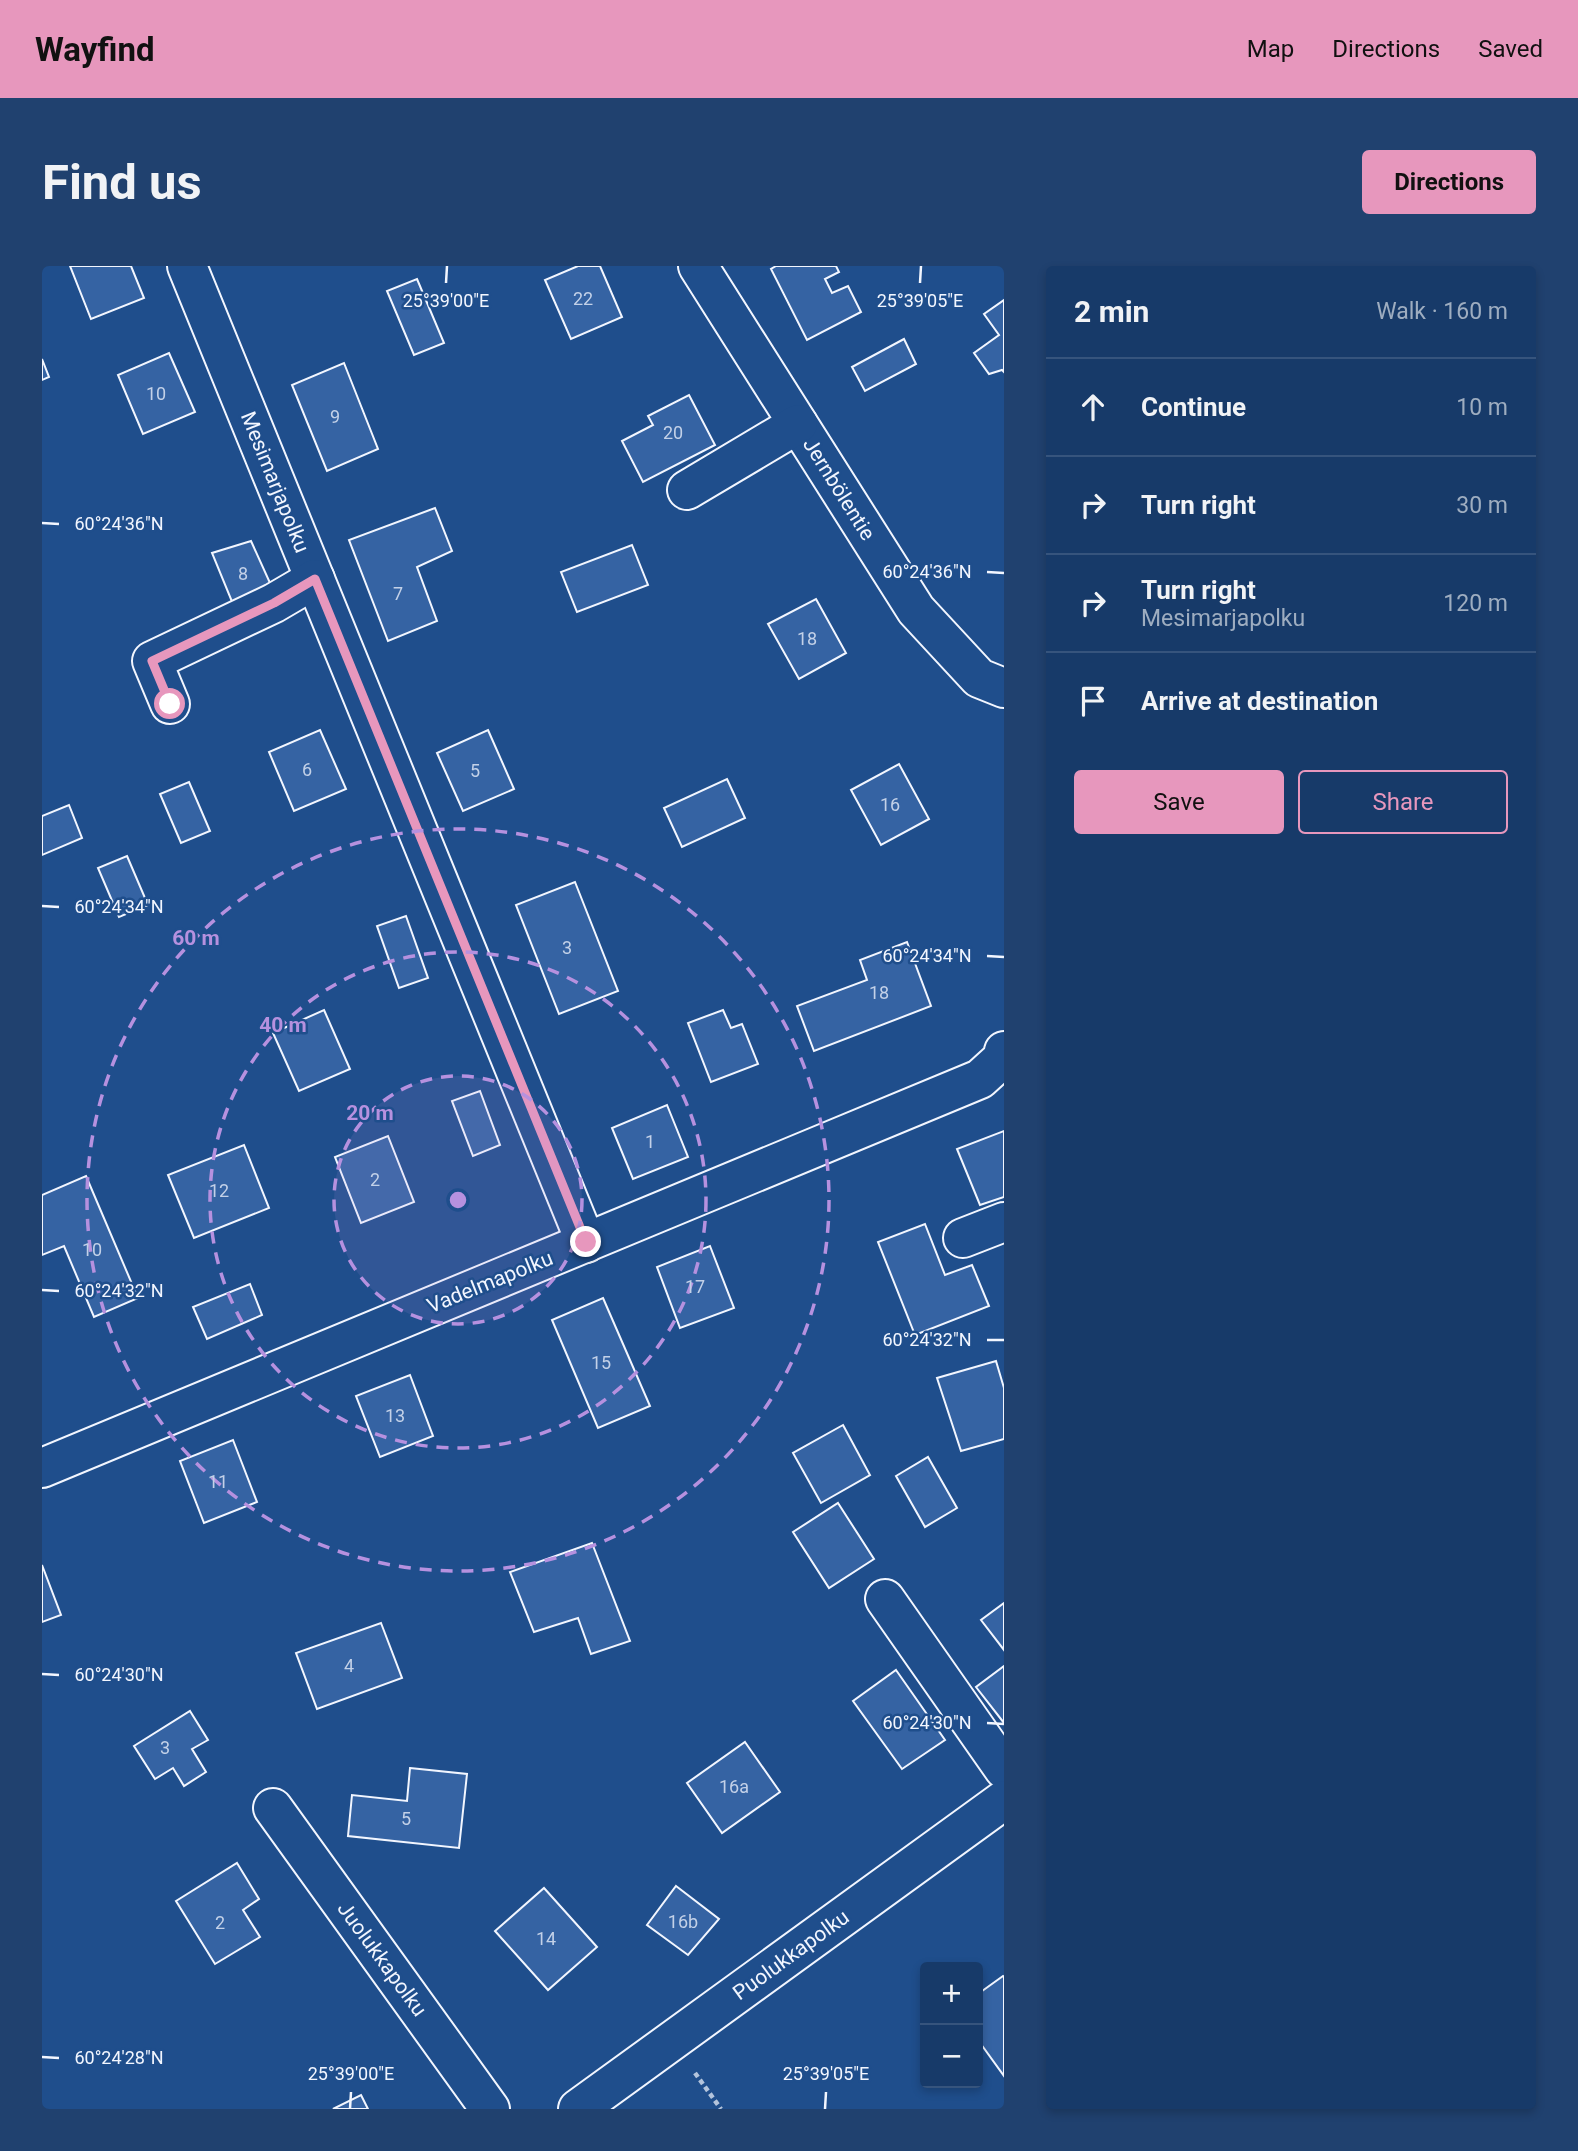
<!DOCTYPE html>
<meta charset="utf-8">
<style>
body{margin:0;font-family:Roboto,sans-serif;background:#20416f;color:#f1f3f6}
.controls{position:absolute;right:21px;bottom:21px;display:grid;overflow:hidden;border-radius:7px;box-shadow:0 4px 10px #0003}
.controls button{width:63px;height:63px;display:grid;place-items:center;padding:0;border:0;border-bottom:2px solid #36547d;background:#173a69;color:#f1f3f6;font:35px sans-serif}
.stop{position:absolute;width:21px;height:21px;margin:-16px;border:5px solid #e797bd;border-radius:50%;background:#fff}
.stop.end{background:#e797bd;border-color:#fff;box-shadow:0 2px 7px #0008}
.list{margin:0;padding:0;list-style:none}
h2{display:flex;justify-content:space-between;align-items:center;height:91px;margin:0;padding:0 28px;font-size:30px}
h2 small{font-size:23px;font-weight:400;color:#9eadc0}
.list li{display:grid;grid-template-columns:46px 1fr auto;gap:21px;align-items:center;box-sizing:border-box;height:98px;padding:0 28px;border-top:2px solid #36547d}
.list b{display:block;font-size:26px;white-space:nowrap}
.list p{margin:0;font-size:23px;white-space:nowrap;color:#9eadc0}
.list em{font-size:23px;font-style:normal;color:#9eadc0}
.actions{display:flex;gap:14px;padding:21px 28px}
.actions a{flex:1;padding:16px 0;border:2px solid #e797bd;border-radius:7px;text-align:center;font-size:24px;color:#e797bd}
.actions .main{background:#e797bd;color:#111}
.icon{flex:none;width:38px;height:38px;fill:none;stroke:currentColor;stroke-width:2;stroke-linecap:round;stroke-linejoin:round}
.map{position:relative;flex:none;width:962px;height:1843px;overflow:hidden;border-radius:7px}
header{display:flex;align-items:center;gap:42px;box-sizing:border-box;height:98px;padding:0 35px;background:#e797bd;color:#111}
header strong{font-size:33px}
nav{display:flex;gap:38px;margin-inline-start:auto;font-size:24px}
.intro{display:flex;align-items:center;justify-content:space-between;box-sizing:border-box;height:168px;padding:0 42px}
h1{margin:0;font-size:49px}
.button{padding:18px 32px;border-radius:7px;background:#e797bd;color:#111;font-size:24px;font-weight:700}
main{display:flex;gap:42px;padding:0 42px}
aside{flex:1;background:#173a69;border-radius:7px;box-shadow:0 4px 10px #0003}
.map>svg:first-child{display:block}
.building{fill:#3563a3;stroke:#f2f6ff;stroke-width:2}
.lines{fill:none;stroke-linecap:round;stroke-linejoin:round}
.minor-casing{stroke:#f2f6ff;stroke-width:42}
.path{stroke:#b3c4dc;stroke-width:4.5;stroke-dasharray:5 3.5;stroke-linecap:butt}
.minor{stroke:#1f4e8c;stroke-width:38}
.route{stroke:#e797bd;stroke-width:9}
.ticks{fill:none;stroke:#f2f6ff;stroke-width:2.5}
.ring{fill:none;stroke:#b691df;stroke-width:3.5;stroke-dasharray:12 9}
.labels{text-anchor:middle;stroke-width:5;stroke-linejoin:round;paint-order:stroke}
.number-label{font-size:18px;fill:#c3d1e8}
.street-label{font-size:21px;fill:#f2f6ff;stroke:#1f4e8c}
.ticks-label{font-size:18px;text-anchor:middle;fill:#f2f6ff;stroke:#1f4e8c;stroke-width:5;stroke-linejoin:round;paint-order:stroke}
.centre{fill:#b691df;stroke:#1f4e8c;stroke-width:3.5}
.ring-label{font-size:21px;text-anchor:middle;font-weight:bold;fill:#b691df;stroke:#1f4e8c;stroke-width:5;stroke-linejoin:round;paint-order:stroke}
</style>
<header>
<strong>Wayfind</strong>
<nav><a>Map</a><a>Directions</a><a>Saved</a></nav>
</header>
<div class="intro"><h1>Find us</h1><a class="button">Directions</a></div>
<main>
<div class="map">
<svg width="962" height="1843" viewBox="0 0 962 1843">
<rect width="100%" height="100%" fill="#1f4e8c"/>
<!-- building -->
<g class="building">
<path d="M 28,0 L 89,0 L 102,32 L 49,53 Z"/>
<path d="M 536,0 L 558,0 L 580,51 L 529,73 L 503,14 Z"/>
<path d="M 734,0 L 794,0 L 797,6 L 783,13 L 790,27 L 806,20 L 819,46 L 765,74 L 729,3 Z"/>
<path d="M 375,13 L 402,77 L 372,89 L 345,25 Z"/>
<path d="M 962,34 L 962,106 L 960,104 L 947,108 L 932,87 L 957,69 L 942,48 Z"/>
<path d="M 862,73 L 874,98 L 823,125 L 810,101 Z"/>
<path d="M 127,87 L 153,146 L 101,168 L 76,109 Z"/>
<path d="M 0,93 L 7,111 L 0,114 Z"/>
<path d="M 302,97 L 336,183 L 285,205 L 250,119 Z"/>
<path d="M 647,129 L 673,179 L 601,216 L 580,175 L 611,159 L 606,150 Z"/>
<path d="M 393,242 L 410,285 L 375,301 L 395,355 L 346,375 L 307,274 Z"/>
<path d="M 209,275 L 233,328 L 193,343 L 170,287 Z"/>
<path d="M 590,279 L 606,319 L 535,346 L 519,306 Z"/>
<path d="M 774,333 L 804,387 L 757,413 L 726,358 Z"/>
<path d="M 278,464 L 304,523 L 252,545 L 227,486 Z"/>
<path d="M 446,464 L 472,523 L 421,545 L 395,487 Z"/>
<path d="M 857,498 L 887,553 L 839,579 L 809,524 Z"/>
<path d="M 685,513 L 703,552 L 640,581 L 622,542 Z"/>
<path d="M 147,516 L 168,565 L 139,577 L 118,528 Z"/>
<path d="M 27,539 L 40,572 L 0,589 L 0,550 Z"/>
<path d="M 85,590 L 106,639 L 77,651 L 56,602 Z"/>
<path d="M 533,616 L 576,725 L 517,748 L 474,639 Z"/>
<path d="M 364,650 L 386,712 L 357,722 L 335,660 Z"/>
<path d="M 865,676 L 889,740 L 772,785 L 755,740 L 825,714 L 818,694 Z"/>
<path d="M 282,744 L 308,803 L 257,825 L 231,767 Z"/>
<path d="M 681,744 L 689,762 L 700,758 L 716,798 L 669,816 L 646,757 Z"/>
<path d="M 438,825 L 458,879 L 431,890 L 410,835 Z"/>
<path d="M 625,839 L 646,891 L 591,913 L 570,862 Z"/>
<path d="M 962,865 L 962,931 L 938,939 L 915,883 Z"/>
<path d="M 346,870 L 372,936 L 319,957 L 293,891 Z"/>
<path d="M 202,879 L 227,942 L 152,972 L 126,909 Z"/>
<path d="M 44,910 L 96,1032 L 52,1051 L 22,980 L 0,989 L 0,929 Z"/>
<path d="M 883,958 L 903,1009 L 930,999 L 947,1040 L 873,1069 L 836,976 Z"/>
<path d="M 668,980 L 692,1042 L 638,1062 L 615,1001 Z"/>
<path d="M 208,1018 L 220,1049 L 165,1073 L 151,1041 Z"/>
<path d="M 561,1032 L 608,1140 L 556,1162 L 510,1054 Z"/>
<path d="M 954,1095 L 962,1122 L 962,1173 L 919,1185 L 895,1112 Z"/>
<path d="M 368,1109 L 391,1170 L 338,1191 L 314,1130 Z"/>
<path d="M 801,1159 L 828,1209 L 779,1237 L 751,1187 Z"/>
<path d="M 191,1174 L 215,1236 L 162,1257 L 138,1195 Z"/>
<path d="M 886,1191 L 915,1242 L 883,1261 L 854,1210 Z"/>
<path d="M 796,1237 L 832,1293 L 787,1322 L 751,1266 Z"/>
<path d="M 550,1277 L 588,1375 L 549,1388 L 536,1352 L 492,1366 L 468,1306 Z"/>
<path d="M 0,1299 L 19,1349 L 0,1356 Z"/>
<path d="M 962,1337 L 962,1384 L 939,1354 Z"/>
<path d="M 339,1357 L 360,1412 L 275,1443 L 254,1387 Z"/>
<path d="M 962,1400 L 962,1457 L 934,1421 Z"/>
<path d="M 854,1404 L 903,1474 L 860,1503 L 811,1435 Z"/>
<path d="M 148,1445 L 166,1474 L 150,1483 L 164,1506 L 142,1520 L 131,1502 L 113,1513 L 92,1480 Z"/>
<path d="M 703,1476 L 738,1526 L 680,1567 L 645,1517 Z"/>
<path d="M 368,1502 L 425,1508 L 417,1582 L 306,1570 L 310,1529 L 365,1535 Z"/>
<path d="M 195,1597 L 217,1633 L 201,1644 L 218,1671 L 173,1698 L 134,1635 Z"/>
<path d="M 634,1620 L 677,1653 L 646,1689 L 605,1659 Z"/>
<path d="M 502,1622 L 555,1681 L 506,1724 L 453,1665 Z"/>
<path d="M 961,1710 L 962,1711 L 962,1810 L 936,1774 L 936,1728 Z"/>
<path d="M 319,1829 L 326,1843 L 291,1843 Z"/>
</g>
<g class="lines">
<!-- minor casing -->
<g class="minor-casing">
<g id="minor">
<path d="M 145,0 L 544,977"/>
<path d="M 656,0 L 874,344 L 937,412 L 962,422"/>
<path d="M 645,224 L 756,158"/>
<path d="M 128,438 L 110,395 L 232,337 L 273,313"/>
<path d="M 921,972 L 962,956"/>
<path d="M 0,1202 L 938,813 L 960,793 L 962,785"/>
<path d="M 843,1333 L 962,1503"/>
<path d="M 231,1542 L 448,1843"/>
<path d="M 536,1843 L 962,1534"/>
</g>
</g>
<!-- path -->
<path class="path" d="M 653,1807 L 679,1843"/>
<!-- minor -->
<use href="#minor" class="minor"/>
</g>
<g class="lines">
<!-- route -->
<path class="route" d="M 128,438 L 110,395 L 232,337 L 273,313 L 544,976"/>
</g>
<!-- ticks -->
<path class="ticks" d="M 404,17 L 405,0M 878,17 L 879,0M 0,257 L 17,258M 945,306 L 962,307M 0,640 L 17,641M 945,690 L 962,691M 0,1024 L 17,1025M 945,1074 L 962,1074M 0,1408 L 17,1409M 945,1457 L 962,1458M 0,1791 L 17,1792M 308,1843 L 309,1826M 783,1843 L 784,1826"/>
<!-- distance rings -->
<circle cx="416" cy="934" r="124" fill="#b691df" fill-opacity=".12"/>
<g class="ring">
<circle cx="416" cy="934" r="124"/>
<circle cx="416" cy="934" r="248"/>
<circle cx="416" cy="934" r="371"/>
</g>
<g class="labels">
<!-- number labels -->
<g class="number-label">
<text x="541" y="39">22</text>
<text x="114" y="134">10</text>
<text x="293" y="157">9</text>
<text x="631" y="173">20</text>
<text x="201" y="314">8</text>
<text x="356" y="334">7</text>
<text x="765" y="379">18</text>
<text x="265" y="510">6</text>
<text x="433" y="511">5</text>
<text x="848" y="545">16</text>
<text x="525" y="688">3</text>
<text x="837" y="733">18</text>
<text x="608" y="882">1</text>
<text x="333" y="920">2</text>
<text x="177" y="931">12</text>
<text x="50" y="990">10</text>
<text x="653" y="1027">17</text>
<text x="559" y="1103">15</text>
<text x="353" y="1156">13</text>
<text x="176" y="1222">11</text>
<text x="307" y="1406">4</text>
<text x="123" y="1488">3</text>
<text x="692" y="1527">16a</text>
<text x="364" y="1559">5</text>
<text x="641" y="1662">16b</text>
<text x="178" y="1663">2</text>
<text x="504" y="1679">14</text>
</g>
<!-- street labels -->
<g class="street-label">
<text transform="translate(233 216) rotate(68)" y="7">Mesimarjapolku</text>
<text transform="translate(797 223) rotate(58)" y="7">Jernbölentie</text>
<text transform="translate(448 1016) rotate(-22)" y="7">Vadelmapolku</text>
<text transform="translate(749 1689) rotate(-36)" y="7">Puolukkapolku</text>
<text transform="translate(340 1693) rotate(54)" y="7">Juolukkapolku</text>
</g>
</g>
<g class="ticks-label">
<text x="404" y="41">25°39'00"E</text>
<text x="878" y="41">25°39'05"E</text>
<text x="77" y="264">60°24'36"N</text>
<text x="885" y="312">60°24'36"N</text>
<text x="77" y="647">60°24'34"N</text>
<text x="885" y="696">60°24'34"N</text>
<text x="77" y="1031">60°24'32"N</text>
<text x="885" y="1080">60°24'32"N</text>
<text x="77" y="1415">60°24'30"N</text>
<text x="885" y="1463">60°24'30"N</text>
<text x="77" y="1798">60°24'28"N</text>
<text x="309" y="1814">25°39'00"E</text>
<text x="784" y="1814">25°39'05"E</text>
</g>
<circle cx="416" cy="934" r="10" class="centre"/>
<g class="ring-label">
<text x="154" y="679">60 m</text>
<text x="241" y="766">40 m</text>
<text x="328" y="854">20 m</text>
</g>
</svg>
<div class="controls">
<button>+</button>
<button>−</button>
</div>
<div class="stop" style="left:128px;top:438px"></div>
<div class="stop end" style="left:544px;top:976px"></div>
</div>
<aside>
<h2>2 min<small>Walk · 160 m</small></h2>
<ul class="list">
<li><svg class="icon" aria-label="ahead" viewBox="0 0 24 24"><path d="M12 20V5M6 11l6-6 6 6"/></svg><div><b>Continue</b></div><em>10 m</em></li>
<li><svg class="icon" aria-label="right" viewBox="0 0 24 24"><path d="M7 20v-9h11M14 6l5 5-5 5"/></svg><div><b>Turn right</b></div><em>30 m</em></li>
<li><svg class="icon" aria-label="right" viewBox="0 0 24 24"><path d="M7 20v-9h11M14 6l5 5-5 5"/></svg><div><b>Turn right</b><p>Mesimarjapolku</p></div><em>120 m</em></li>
<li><svg class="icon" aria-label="arrive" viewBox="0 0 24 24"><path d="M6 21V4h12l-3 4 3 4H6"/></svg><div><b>Arrive at destination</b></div></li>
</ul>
<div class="actions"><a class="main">Save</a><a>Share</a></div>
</aside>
</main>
